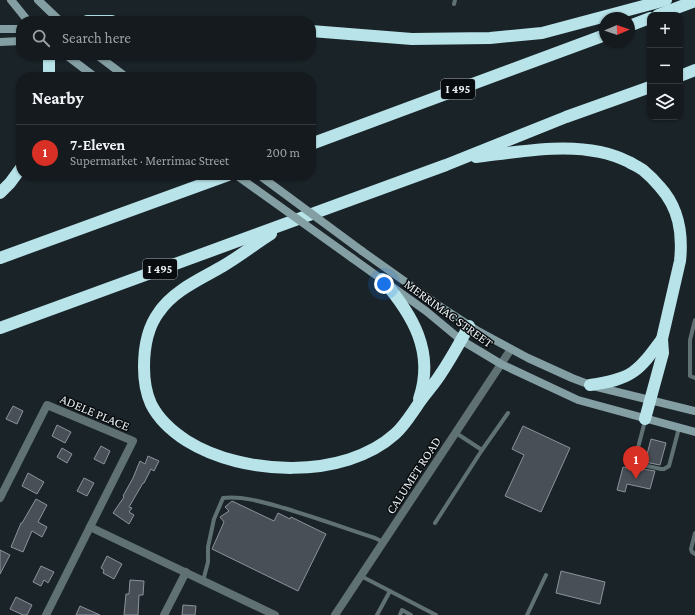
<!DOCTYPE html>
<meta charset="utf-8">
<style>
body{margin:0;font-family:"Crimson Pro",serif;background:#1d2327;color:#f1f3f6}
.controls{position:absolute;right:12px;top:12px;display:grid;overflow:hidden;border-radius:8px;box-shadow:0 1px 3px #0004}
.controls button{width:36px;height:36px;display:grid;place-items:center;padding:0;border:0;border-bottom:1px solid #33383c;background:#141a1e;color:#f1f3f6;font:20px sans-serif}
.compass{position:absolute;left:599px;top:12px;width:36px;height:36px;border-radius:50%;background:#141a1e;box-shadow:0 1px 3px #0004;rotate:88deg}
.you{position:absolute;left:384px;top:284px;width:14px;height:14px;margin:-10px;border:3px solid #fff;border-radius:50%;background:#1a73e8;box-shadow:0 0 0 6px #1a73e833}
.badge{display:grid;place-items:center;width:26px;height:26px;border-radius:50%;background:#d93025;color:#fff;font-size:13px;font-weight:700}
.pin{position:absolute;translate:-50% -33px;filter:drop-shadow(0 1px 2px #0008)}
.pin::after{content:'';position:absolute;top:21px;width:14px;height:12px;background:inherit;clip-path:polygon(0 0,100% 0,50% 100%)}
.list{margin:0;padding:0;list-style:none}
h2{display:flex;justify-content:space-between;align-items:center;height:52px;margin:0;padding:0 16px;font-size:17px}
h2 small{font-size:13px;font-weight:400;color:#9da1a4}
.list li{display:grid;grid-template-columns:26px 1fr auto;gap:12px;align-items:center;box-sizing:border-box;height:56px;padding:0 16px;border-top:1px solid #33383c}
.list b{display:block;font-size:15px;white-space:nowrap}
.list p{margin:0;font-size:13px;white-space:nowrap;color:#9da1a4}
.list em{font-size:13px;font-style:normal;color:#9da1a4}
.icon{flex:none;width:22px;height:22px;fill:none;stroke:currentColor;stroke-width:2;stroke-linecap:round;stroke-linejoin:round}
.map{position:relative;flex:none;width:695px;height:615px;overflow:hidden}
.search{position:absolute;background:#141a1e;box-shadow:0 1px 3px #0004;left:16px;top:16px;width:300px;height:44px;display:flex;align-items:center;gap:10px;box-sizing:border-box;padding:0 14px;border-radius:16px;color:#9da1a4;font-size:15px}
.panel{position:absolute;background:#141a1e;box-shadow:0 1px 3px #0004;left:16px;top:72px;width:300px;height:108px;border-radius:16px}
.map>svg:first-child{display:block}
.building{fill:#494f57;stroke:#8d939c}
.lines{fill:none;stroke-linecap:round;stroke-linejoin:round}
.service{stroke:#607174;stroke-width:4}
.minor{stroke:#607174;stroke-width:8}
.secondary{stroke:#849fa3;stroke-width:8}
.motorway{stroke:#b7e3e9;stroke-width:12}
.secondary-bridge{stroke:#849fa3;stroke-width:8}
.labels{text-anchor:middle;stroke-width:3;stroke-linejoin:round;paint-order:stroke}
.shield{fill:#080c0e;stroke:#a6abae;stroke-width:1}
.shield-label{font-size:12px;font-weight:bold;fill:#e9eff2}
.street-label{font-size:13px;fill:#e9eff2;stroke:#080c0e}
</style>
<div class="map">
<svg width="695" height="615" viewBox="0 0 695 615">
<rect width="100%" height="100%" fill="#1a2328"/>
<!-- building -->
<g class="building">
<path d="M 13,406 L 23,411 L 17,424 L 6,419 Z"/>
<path d="M 57,425 L 71,432 L 65,443 L 52,436 Z"/>
<path d="M 523,426 L 570,448 L 541,512 L 505,496 L 524,455 L 512,449 Z"/>
<path d="M 651,439 L 666,443 L 660,465 L 645,462 Z"/>
<path d="M 101,446 L 110,451 L 104,464 L 94,459 Z"/>
<path d="M 62,448 L 72,454 L 67,463 L 57,457 Z"/>
<path d="M 148,456 L 159,461 L 154,471 L 151,469 L 144,483 L 143,483 L 129,507 L 132,508 L 129,512 L 134,515 L 129,524 L 113,513 L 124,497 L 123,496 L 133,478 L 140,461 L 145,464 Z"/>
<path d="M 623,467 L 642,471 L 643,469 L 655,471 L 650,489 L 627,484 L 625,492 L 617,490 Z"/>
<path d="M 28,473 L 44,482 L 37,494 L 22,486 Z"/>
<path d="M 84,478 L 94,483 L 87,496 L 77,491 Z"/>
<path d="M 36,499 L 47,505 L 38,522 L 47,527 L 42,537 L 32,531 L 23,552 L 11,547 L 21,523 L 22,523 Z"/>
<path d="M 232,501 L 274,521 L 278,513 L 290,519 L 291,517 L 326,534 L 298,591 L 212,549 L 224,522 L 220,517 L 229,511 L 225,507 Z"/>
<path d="M 0,550 L 10,555 L 0,574 Z"/>
<path d="M 107,556 L 122,564 L 114,579 L 103,573 L 104,570 L 101,568 Z"/>
<path d="M 41,566 L 54,572 L 48,583 L 44,580 L 41,586 L 33,582 Z"/>
<path d="M 561,571 L 605,582 L 600,604 L 556,593 Z"/>
<path d="M 130,580 L 144,581 L 143,595 L 139,595 L 138,615 L 124,615 L 126,594 L 129,594 Z"/>
<path d="M 16,597 L 32,605 L 27,615 L 23,615 L 10,609 Z"/>
<path d="M 183,605 L 196,606 L 195,615 L 182,615 Z"/>
<path d="M 80,606 L 100,615 L 76,615 Z"/>
</g>
<g class="lines">
<!-- service -->
<g class="service">
<path d="M 454,4 L 455,0"/>
<path d="M 695,320 L 690,340 L 690,376 L 695,378"/>
<path d="M 645,421 L 634,463 L 661,469 L 664,469 L 669,466 L 679,428"/>
<path d="M 456,433 L 482,450 L 508,413"/>
<path d="M 435,523 L 482,450"/>
<path d="M 695,533 L 691,549 L 692,552 L 695,554"/>
<path d="M 361,576 L 436,615"/>
<path d="M 203,581 L 208,562 L 208,547 L 214,519 L 223,498 C 244,496 263,502 284,508 C 314,517 345,528 375,538 L 383,542"/>
<path d="M 377,615 L 390,591"/>
<path d="M 400,615 L 402,610 L 411,615"/>
<path d="M 527,615 L 546,575"/>
</g>
<!-- minor -->
<g class="minor">
<path d="M 0,498 L 47,405 L 133,441 L 46,615"/>
<path d="M 90,527 L 275,615"/>
<path d="M 164,615 L 186,572"/>
<path d="M 335,615 L 511,349"/>
</g>
<!-- secondary -->
<g class="secondary">
<path d="M 11,0 L 28,21"/>
<path d="M 38,0 L 60,21"/>
<path d="M 0,29 L 21,29"/>
<path d="M 0,42 L 21,41"/>
<path d="M 66,55 L 95,77"/>
<path d="M 97,55 L 126,77"/>
<path d="M 362,251 L 438,305 L 478,331 L 528,358 L 572,378 L 593,386 L 695,411"/>
<path d="M 352,258 L 426,311 L 461,340 L 501,364 L 578,400 L 695,432"/>
</g>
<!-- motorway -->
<g class="motorway">
<path d="M 658,15 L 695,1"/>
<path d="M 87,21 L 112,21"/>
<path d="M 629,26 L 650,18"/>
<path d="M 311,31 L 412,39 L 490,38 L 542,33 L 666,0"/>
<path d="M 49,55 L 49,77"/>
<path d="M 680,76 L 695,70"/>
<path d="M 311,144 L 605,35"/>
<path d="M 476,157 C 525,151 584,139 629,162 C 634,165 639,167 643,170 C 649,175 655,181 660,187 C 679,208 683,233 680,261 L 662,339 L 663,353 L 645,419"/>
<path d="M 0,193 L 10,183 L 21,168"/>
<path d="M 271,234 C 255,244 240,256 223,266 C 201,279 174,290 159,312 C 147,328 144,347 144,367 C 144,379 146,393 151,404 C 159,420 173,432 187,441 C 243,476 344,480 395,434 C 404,426 410,416 417,406 C 424,395 433,386 440,375 C 451,359 460,342 469,326"/>
<path d="M 0,258 L 228,175"/>
<path d="M 382,279 C 413,315 435,352 419,399"/>
<path d="M 0,328 L 446,165 L 566,117 L 650,87"/>
<path d="M 590,385 C 632,379 638,372 662,339"/>
</g>
<!-- secondary-bridge -->
<g class="secondary-bridge">
<path d="M 236,175 L 352,258"/>
<path d="M 259,175 L 362,251"/>
</g>
</g>
<g class="labels">
<!-- shield labels -->
<g class="shield">
<rect x="441" y="79" width="34" height="20" rx="3"/>
<rect x="143" y="259" width="34" height="20" rx="3"/>
</g>
<g class="shield-label">
<text x="458" y="93">I 495</text>
<text x="160" y="273">I 495</text>
</g>
<!-- street labels -->
<g class="street-label">
<text transform="translate(449 313) rotate(36)" y="5">MERRIMAC STREET</text>
<text transform="translate(95 412) rotate(23)" y="5">ADELE PLACE</text>
<text transform="translate(413 475) rotate(-57)" y="5">CALUMET ROAD</text>
</g>
</g>
</svg>
<div class="controls">
<button>+</button>
<button>−</button>
<button><svg class="icon" aria-label="layers" viewBox="0 0 24 24"><path d="M12 4l9 5-9 5-9-5zM3 14l9 5 9-5"/></svg></button>
</div>
<svg class="compass" viewBox="-18 -18 36 36"><path d="M0-13l5 13h-10z" fill="#e53935"/><path d="M0 13l5-13h-10z" fill="#9da1a4"/></svg>
<div class="you"></div>
<div class="pin badge" style="left:636px;top:479px">1</div>
<div class="search"><svg class="icon" aria-label="search" viewBox="0 0 24 24"><circle cx="10" cy="10" r="6"/><path d="M15 15l6 6"/></svg>Search here</div>
<section class="panel">
<h2>Nearby<small></small></h2>
<ul class="list">
<li><span class="badge">1</span><div><b>7-Eleven</b><p>Supermarket · Merrimac Street</p></div><em>200 m</em></li>
</ul>
</section>
</div>
